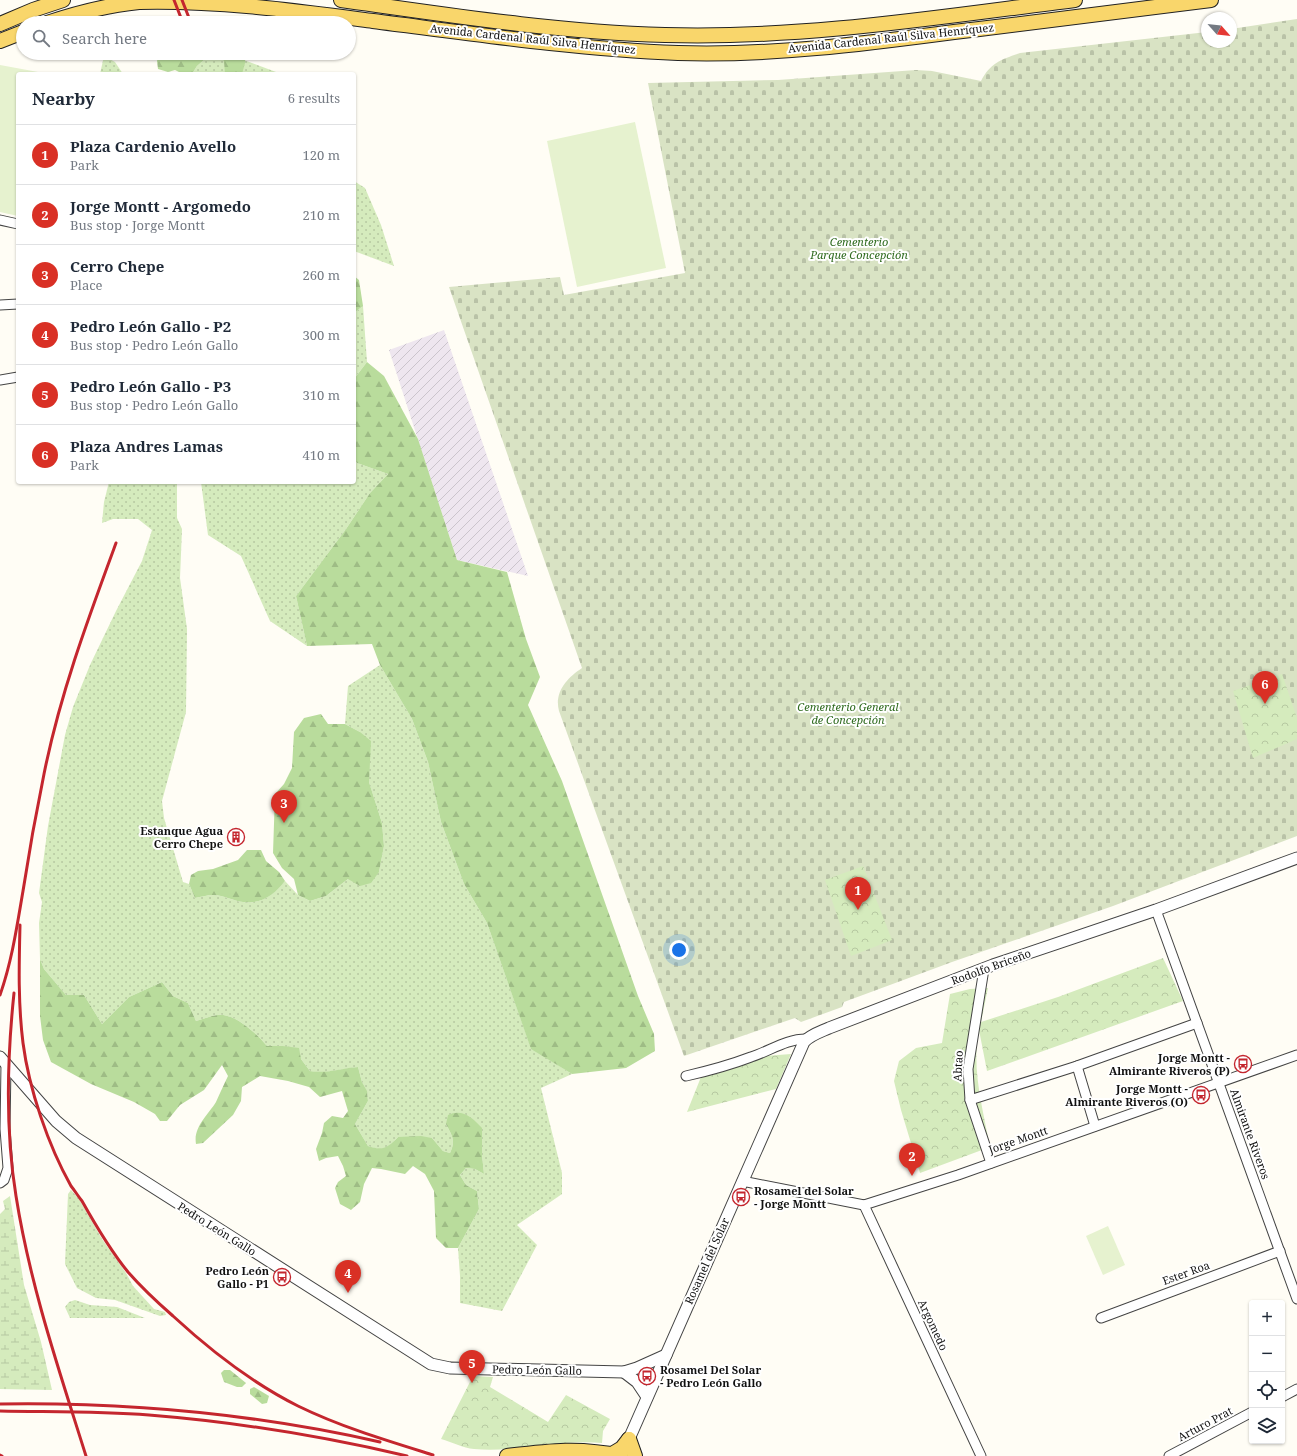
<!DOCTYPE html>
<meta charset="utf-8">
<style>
body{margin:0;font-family:"Noto Serif",serif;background:#f2f2f3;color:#1f2937}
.controls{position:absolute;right:12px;bottom:12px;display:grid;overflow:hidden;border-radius:4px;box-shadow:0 1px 3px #0004}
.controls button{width:36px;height:36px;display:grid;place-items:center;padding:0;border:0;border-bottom:1px solid #e0e1e3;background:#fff;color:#1f2937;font:20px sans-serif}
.compass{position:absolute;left:1201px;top:12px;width:36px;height:36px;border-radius:50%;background:#fff;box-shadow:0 1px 3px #0004;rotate:117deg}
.you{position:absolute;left:679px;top:950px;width:14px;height:14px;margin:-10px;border:3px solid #fff;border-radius:50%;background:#1a73e8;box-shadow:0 0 0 6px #1a73e833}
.badge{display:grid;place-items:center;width:26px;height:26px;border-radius:50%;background:#d93025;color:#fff;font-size:13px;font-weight:700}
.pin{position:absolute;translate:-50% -33px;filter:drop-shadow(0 1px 2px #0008)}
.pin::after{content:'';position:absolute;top:21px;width:14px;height:12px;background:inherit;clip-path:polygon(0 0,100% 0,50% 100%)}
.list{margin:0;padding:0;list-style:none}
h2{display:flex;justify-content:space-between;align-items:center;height:52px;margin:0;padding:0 16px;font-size:17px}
h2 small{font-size:13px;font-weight:400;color:#747a83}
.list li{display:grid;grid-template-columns:26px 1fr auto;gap:12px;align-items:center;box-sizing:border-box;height:60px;padding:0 16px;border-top:1px solid #e0e1e3}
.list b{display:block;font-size:15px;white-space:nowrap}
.list p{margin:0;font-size:13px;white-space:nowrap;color:#747a83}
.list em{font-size:13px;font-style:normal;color:#747a83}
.icon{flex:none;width:22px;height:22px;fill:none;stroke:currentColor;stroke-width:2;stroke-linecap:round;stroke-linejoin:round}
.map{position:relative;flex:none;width:1297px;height:1456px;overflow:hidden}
.search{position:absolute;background:#fff;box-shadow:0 1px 3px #0004;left:16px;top:16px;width:340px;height:44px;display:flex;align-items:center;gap:10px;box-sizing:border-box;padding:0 14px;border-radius:22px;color:#747a83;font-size:15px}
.panel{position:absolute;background:#fff;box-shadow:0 1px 3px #0004;left:16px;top:72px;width:340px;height:412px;border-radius:4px}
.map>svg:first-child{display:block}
.industrial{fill:url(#industrial-furrows)}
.grass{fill:url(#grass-dots)}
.forest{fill:url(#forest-firs)}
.wetland{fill:url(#wetland-marsh)}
.cemetery{fill:url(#cemetery-stones)}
.park{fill:url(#park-crowns)}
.pitch{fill:#e6f2cf}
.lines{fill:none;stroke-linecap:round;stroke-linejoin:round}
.minor-casing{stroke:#444;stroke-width:11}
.tertiary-casing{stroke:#444;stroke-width:13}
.primary-casing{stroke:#222;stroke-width:16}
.minor{stroke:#fff;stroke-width:9}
.tertiary{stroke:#fff;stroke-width:11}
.primary{stroke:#f9d66b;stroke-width:14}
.rail{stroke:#c4262e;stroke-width:3}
.labels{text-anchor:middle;stroke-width:4;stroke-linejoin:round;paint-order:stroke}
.street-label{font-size:11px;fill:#111;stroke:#fff}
.park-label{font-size:11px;font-style:italic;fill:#2f6b1f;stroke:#fff}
.poi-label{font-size:11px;font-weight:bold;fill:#111;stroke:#fff;text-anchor:end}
</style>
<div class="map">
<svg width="1297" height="1456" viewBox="0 0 1297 1456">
<defs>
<pattern id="industrial-furrows" width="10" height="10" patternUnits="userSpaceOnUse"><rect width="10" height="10" fill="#eee6ef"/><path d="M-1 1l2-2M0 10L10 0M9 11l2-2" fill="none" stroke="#cbc4cc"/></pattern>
<pattern id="grass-dots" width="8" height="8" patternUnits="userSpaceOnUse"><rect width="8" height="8" fill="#d5ebbd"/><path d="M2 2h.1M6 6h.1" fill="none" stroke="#b6c8a1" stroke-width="1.8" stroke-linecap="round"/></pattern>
<pattern id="forest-firs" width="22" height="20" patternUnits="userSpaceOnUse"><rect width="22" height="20" fill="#b9dc9c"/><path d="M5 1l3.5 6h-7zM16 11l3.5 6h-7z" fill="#9ebc85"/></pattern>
<pattern id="wetland-marsh" width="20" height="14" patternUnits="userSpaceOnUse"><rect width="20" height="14" fill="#d5ebbd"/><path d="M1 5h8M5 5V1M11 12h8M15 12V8" fill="none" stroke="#b6c8a1"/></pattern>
<pattern id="cemetery-stones" width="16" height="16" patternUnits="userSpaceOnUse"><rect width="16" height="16" fill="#d9e3c4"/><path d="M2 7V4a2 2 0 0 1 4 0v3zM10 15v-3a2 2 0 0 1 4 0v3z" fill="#b9c2a7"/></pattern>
<pattern id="park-crowns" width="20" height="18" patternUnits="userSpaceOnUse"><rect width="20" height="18" fill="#d5ebbd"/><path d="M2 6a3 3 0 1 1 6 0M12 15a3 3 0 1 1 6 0" fill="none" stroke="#b6c8a1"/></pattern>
</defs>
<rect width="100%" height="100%" fill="#fffdf5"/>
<!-- industrial -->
<path class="industrial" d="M 444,330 L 528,576 L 457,560 L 389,350 Z"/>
<!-- grass -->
<g class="grass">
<path d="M 212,53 L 225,53 L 276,72 L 277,74 L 192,74 L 197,66 Z"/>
<path d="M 104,56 L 115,62 L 123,74 L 100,74 Z"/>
<path d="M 354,181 L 365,188 L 381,225 L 394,266 L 354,251 Z"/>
<path d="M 363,306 L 367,362 L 354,379 L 354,313 Z"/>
<path d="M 354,459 L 357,463 L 388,474 L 370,493 L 346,529 L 296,596 L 307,646 L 270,621 L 241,556 L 208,535 L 201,482 L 354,482 Z"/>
<path d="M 109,482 L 177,482 L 177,518 L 182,529 L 180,578 L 187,629 L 186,712 L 162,801 L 164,818 L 183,882 L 189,884 L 195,898 C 201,897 207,895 213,895 C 224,895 233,901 243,902 C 261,905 274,894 285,881 L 298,895 L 310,901 L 326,896 L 348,879 L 379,872 L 384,846 L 382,823 L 369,782 L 360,732 L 345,724 L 348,686 L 380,665 L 412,719 L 428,762 L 441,822 L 464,884 L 487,923 L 531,1048 L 572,1074 L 541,1088 L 562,1173 L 562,1194 L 517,1225 L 537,1245 L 502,1311 L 460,1303 L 460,1276 L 458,1248 L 479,1209 L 477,1191 L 466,1185 L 460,1175 L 466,1168 L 475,1169 L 484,1174 L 482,1155 L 446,1124 C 452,1136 456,1140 450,1153 L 443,1151 L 432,1138 L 398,1137 C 386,1149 384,1152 368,1146 L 355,1124 L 368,1101 L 367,1092 L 362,1082 L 358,1067 L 319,1073 L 310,1071 L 301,1059 L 283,1046 L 267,1046 C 257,1034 234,1012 217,1015 C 210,1016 203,1019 196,1021 L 188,1003 L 173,996 L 162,982 L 129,997 L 102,1024 L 84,995 L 66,995 L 44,969 L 40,959 L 39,923 L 42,902 L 39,893 L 48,826 L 65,735 L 73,707 L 90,665 L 116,611 L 142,561 L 152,530 L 138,519 L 113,519 L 102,523 L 104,502 Z"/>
<path d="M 71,1190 L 79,1199 L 102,1239 L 126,1273 L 133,1286 L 154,1309 L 165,1312 L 166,1315 L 160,1316 L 115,1300 L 96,1298 L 77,1288 L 65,1264 L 68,1194 Z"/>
<path d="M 75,1300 L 90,1305 L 117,1307 L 145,1318 L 70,1318 L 65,1307 L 69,1302 Z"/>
</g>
<!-- forest -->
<g class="forest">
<path d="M 218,16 L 229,18 L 234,23 L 192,23 L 207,17 Z"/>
<path d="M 159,53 L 212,53 L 197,66 L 192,74 L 183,74 L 175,70 L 168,72 L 158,69 L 157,61 L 159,55 Z"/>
<path d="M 220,53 L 245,53 L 245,63 L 242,74 L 225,74 L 224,61 Z"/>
<path d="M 354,276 L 359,280 L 363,306 L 354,313 Z"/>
<path d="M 367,362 L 384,376 L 418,439 L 457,560 L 507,572 L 526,639 L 540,677 L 528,705 L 562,781 L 638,996 L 654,1034 L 655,1051 L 626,1068 L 572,1074 L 531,1049 L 487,923 L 464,884 L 441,822 L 428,762 L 412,719 L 380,665 L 372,644 L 307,646 L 296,596 L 346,529 L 370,493 L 388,474 L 357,463 L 354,459 L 354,379 Z"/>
<path d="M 321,714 L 328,724 L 345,724 L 360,732 L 371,741 L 369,782 L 382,823 L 384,846 L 379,872 L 371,883 L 360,886 L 348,879 L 326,896 L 310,901 L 298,895 L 294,879 L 282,868 L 273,853 L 275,794 L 284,784 L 292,768 L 294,732 L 304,718 Z"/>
<path d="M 247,850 L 261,850 L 266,861 L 279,872 L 285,881 C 275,894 261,905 243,902 C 233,901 224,895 213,895 C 207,895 201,897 195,898 L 189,884 L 191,875 L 198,871 L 213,869 L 238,860 Z"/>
<path d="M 40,959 L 44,969 L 66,995 L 84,995 L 102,1024 L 129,997 L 162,982 L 173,996 L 188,1003 L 196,1021 C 203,1019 210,1016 217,1015 C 234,1012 257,1034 267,1046 L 283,1046 L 299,1048 L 301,1059 L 310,1071 C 326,1074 342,1068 358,1067 L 362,1082 L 367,1091 L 368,1101 L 355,1124 L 368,1146 C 383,1151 387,1148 398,1137 L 421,1136 L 432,1138 L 443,1151 L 450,1153 C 456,1140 452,1136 446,1124 L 448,1115 C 462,1108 473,1118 482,1128 L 482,1155 L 484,1174 L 475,1169 L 466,1168 L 460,1175 L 466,1185 L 477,1191 L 479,1209 L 458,1248 L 446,1248 L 436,1238 L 434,1191 L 425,1174 L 413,1166 L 405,1174 L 381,1169 L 372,1168 L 364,1184 L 360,1202 L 351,1210 L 340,1204 L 335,1188 L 338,1182 L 346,1176 L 343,1166 L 338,1156 L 326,1158 L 319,1161 L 316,1149 L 322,1133 L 324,1123 L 332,1116 L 343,1118 L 348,1111 L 342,1091 L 320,1097 L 309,1087 L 288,1081 L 260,1076 L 242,1087 L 241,1101 L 233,1115 L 203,1143 L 196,1144 C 193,1127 208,1115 216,1102 C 220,1093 224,1084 228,1076 L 222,1065 L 204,1090 L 180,1105 L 167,1121 L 160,1121 L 155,1114 L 134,1102 L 91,1084 L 51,1062 L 43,1040 L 40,1016 Z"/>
<path d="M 224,1370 L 230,1370 L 246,1383 L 242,1387 L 237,1387 L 224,1382 L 221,1373 Z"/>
<path d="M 254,1387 L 269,1396 L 267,1403 L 262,1404 L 250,1394 L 250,1389 Z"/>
</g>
<!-- wetland -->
<path class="wetland" d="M 10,1196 L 24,1285 L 41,1342 L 52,1390 L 0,1389 L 0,1214 L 5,1209 L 3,1201 Z"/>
<!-- cemetery -->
<path class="cemetery" d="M 1297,19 L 1297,836 L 1113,906 L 952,962 L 844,1002 L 842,1007 L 801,1022 L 795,1018 L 684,1056 L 559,711 C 554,692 567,678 582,668 L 449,287 L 560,277 L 564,295 L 685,273 L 648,83 L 778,80 L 916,70 L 932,71 L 981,81 C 990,63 1002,59 1020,53 L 1207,32 L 1207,42 L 1231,42 L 1231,29 Z"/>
<!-- park -->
<g class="park">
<path d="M 1282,674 L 1297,718 L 1297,739 L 1253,758 L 1233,691 Z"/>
<path d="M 863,866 L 892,940 L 851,956 L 825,880 Z"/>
<path d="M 1163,958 L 1183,1001 L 987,1071 L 979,1030 C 971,1068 983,1109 990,1147 L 920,1173 L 901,1110 L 894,1081 L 899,1061 L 916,1048 L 942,1043 L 950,994 L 970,989 L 988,988 L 981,1022 L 1058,997 Z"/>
<path d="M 791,1054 L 776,1089 L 687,1112 L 703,1072 L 752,1057 Z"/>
<path d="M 473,1376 L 493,1377 L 490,1387 L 548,1422 L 566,1395 L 610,1419 L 603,1431 L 602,1443 C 558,1439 516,1453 474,1449 C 463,1448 452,1442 441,1439 Z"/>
</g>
<!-- pitch -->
<g class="pitch">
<path d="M 0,65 L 49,74 L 18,74 L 18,216 L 0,212 Z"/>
<path d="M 635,122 L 666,268 L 577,287 L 547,141 Z"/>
<path d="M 1108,1226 L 1125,1265 L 1103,1275 L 1086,1236 Z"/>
</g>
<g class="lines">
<!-- minor casing -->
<g class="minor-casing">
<g id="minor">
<path d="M 0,220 L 18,224"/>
<path d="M 0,305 L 18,304"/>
<path d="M 0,380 L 18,377"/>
<path d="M 1156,910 L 1297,1299"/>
<path d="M 984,969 L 968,1069 L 970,1100 L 991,1163"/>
<path d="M 1077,1066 L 1095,1126"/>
<path d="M 686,1076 C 708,1071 730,1065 751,1057 C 770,1051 786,1039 806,1039"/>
<path d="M 970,1100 L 1077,1066 L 1197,1023"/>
<path d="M 742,1181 L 864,1205 L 958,1175 L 1297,1055"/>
<path d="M 0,1183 L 4,1180 L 8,1168 L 5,1129 L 6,1064"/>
<path d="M 864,1205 L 981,1456"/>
<path d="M 1101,1318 L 1280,1251"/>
<path d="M 1282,1397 L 1297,1389"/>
<path d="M 1169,1456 L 1252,1412"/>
</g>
</g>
<!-- tertiary casing -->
<g class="tertiary-casing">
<g id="tertiary">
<path d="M 0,1057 L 56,1121 L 76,1138 L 431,1364 L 450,1368 L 624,1372 L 637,1368 L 666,1355"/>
<path d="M 624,1372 L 637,1382 L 647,1397"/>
<path d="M 629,1439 L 804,1042 C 810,1035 820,1032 829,1028 L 993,965 L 1156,910 L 1297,858"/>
</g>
</g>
<!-- primary casing -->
<g class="primary-casing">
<g id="primary">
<path d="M 341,0 C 448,15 556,32 665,35 C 803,39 939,17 1075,0"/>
<path d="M 47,23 C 77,13 108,5 139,2 C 217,0 296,11 373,21 C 475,34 576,49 678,53 C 770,56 863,44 954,32 C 1040,22 1126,11 1211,0"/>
<path d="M 0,24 L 33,10 L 63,0"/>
<path d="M 0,41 L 23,32"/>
<path d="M 629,1439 L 635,1456"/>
<path d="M 612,1454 L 622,1448 L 629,1439"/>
<path d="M 507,1456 C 549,1451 579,1447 621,1456"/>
</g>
</g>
<!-- minor -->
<use href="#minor" class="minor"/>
<!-- tertiary -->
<use href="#tertiary" class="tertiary"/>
<!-- primary -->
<use href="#primary" class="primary"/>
<!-- rail -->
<g class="rail">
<path d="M 174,0 L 183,23"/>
<path d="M 182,0 L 191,23"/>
<path d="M 194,53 L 195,56"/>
<path d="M 202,53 L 202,54"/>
<path d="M 20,925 C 19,965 18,1003 23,1043 C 29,1089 48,1145 71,1186 C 75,1191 78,1196 82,1201 C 96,1226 110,1250 128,1272 C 142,1288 157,1302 173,1316 C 211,1351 252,1383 298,1406 C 341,1427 388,1441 433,1455"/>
<path d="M 14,993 C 7,1060 5,1129 16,1196 C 30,1285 59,1370 86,1456"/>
<path d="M 0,995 C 12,961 17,926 23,891 C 29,852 36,813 44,774 C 60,694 88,619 116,543"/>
<path d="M 0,1404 C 127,1402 256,1414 380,1442"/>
<path d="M 0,1411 C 50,1412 99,1411 149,1415 C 236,1422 322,1436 407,1456"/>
<path d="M 0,1455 L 2,1456"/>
</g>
</g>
<!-- icons -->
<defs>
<g id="building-ring" transform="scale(0.9)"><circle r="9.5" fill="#fff" stroke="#c4262e" stroke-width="1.5"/><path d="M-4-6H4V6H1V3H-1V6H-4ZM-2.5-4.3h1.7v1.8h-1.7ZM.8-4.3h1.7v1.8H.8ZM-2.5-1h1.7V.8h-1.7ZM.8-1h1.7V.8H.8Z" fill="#c4262e"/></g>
<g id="bus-ring" transform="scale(0.9)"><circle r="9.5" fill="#fff" stroke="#c4262e" stroke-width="1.5"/><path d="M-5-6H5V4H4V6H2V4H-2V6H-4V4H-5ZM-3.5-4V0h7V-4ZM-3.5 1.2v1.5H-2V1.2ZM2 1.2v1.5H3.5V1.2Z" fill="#c4262e"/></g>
</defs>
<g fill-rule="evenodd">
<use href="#building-ring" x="236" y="837"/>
<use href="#bus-ring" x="1243" y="1064"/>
<use href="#bus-ring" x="1201" y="1095"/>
<use href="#bus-ring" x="741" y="1197"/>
<use href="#bus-ring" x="282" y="1277"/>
<use href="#bus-ring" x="647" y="1376"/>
</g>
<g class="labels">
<!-- street labels -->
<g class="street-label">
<text transform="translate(891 38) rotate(-6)" y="4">Avenida Cardenal Raúl Silva Henríquez</text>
<text transform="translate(533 39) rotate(6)" y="4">Avenida Cardenal Raúl Silva Henríquez</text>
<text transform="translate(991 967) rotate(-20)" y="4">Rodolfo Briceño</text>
<text transform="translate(958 1066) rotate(-87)" y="4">Abtao</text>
<text transform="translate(1250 1134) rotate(70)" y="4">Almirante Riveros</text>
<text transform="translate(1018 1140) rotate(-19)" y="4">Jorge Montt</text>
<text transform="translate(217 1229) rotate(32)" y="4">Pedro León Gallo</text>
<text transform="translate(707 1261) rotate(-66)" y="4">Rosamel del Solar</text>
<text transform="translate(1186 1273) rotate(-20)" y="4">Ester Roa</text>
<text transform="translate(933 1325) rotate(65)" y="4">Argomedo</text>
<text transform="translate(537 1370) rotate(1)" y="4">Pedro León Gallo</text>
<text transform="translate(1205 1424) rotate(-28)" y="4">Arturo Prat</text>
</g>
<!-- park labels -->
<g class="park-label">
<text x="859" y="246">Cementerio<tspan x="859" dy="13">Parque Concepción</tspan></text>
<text x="848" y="711">Cementerio General<tspan x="848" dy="13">de Concepción</tspan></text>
</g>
<!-- poi labels -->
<g class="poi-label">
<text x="223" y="835">Estanque Agua<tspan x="223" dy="13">Cerro Chepe</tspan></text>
<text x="1230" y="1062">Jorge Montt -<tspan x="1230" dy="13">Almirante Riveros (P)</tspan></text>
<text x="1188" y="1093">Jorge Montt -<tspan x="1188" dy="13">Almirante Riveros (O)</tspan></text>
<text x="754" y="1195" text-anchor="start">Rosamel del Solar<tspan x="754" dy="13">- Jorge Montt</tspan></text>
<text x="269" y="1275">Pedro León<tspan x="269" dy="13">Gallo - P1</tspan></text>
<text x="660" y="1374" text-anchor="start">Rosamel Del Solar<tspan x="660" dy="13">- Pedro León Gallo</tspan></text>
</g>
</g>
</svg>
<div class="controls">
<button>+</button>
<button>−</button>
<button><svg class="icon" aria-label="locate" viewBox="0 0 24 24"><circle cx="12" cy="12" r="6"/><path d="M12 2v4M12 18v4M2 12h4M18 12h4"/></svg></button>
<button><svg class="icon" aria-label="layers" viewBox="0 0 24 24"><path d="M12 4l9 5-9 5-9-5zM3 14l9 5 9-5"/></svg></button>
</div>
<svg class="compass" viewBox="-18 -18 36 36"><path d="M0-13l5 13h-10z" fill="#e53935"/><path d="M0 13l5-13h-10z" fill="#747a83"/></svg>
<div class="you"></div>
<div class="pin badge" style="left:858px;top:910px">1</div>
<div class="pin badge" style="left:912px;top:1176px">2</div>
<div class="pin badge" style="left:284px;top:823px">3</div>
<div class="pin badge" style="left:348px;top:1293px">4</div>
<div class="pin badge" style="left:472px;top:1383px">5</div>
<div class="pin badge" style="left:1265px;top:704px">6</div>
<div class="search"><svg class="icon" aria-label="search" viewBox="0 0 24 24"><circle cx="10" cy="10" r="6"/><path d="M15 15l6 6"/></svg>Search here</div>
<section class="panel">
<h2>Nearby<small>6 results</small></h2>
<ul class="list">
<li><span class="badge">1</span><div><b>Plaza Cardenio Avello</b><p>Park</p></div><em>120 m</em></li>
<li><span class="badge">2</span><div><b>Jorge Montt - Argomedo</b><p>Bus stop · Jorge Montt</p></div><em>210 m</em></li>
<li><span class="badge">3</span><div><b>Cerro Chepe</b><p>Place</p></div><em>260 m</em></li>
<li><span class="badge">4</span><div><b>Pedro León Gallo - P2</b><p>Bus stop · Pedro León Gallo</p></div><em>300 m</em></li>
<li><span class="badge">5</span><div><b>Pedro León Gallo - P3</b><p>Bus stop · Pedro León Gallo</p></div><em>310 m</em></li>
<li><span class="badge">6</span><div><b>Plaza Andres Lamas</b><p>Park</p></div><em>410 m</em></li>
</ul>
</section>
</div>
